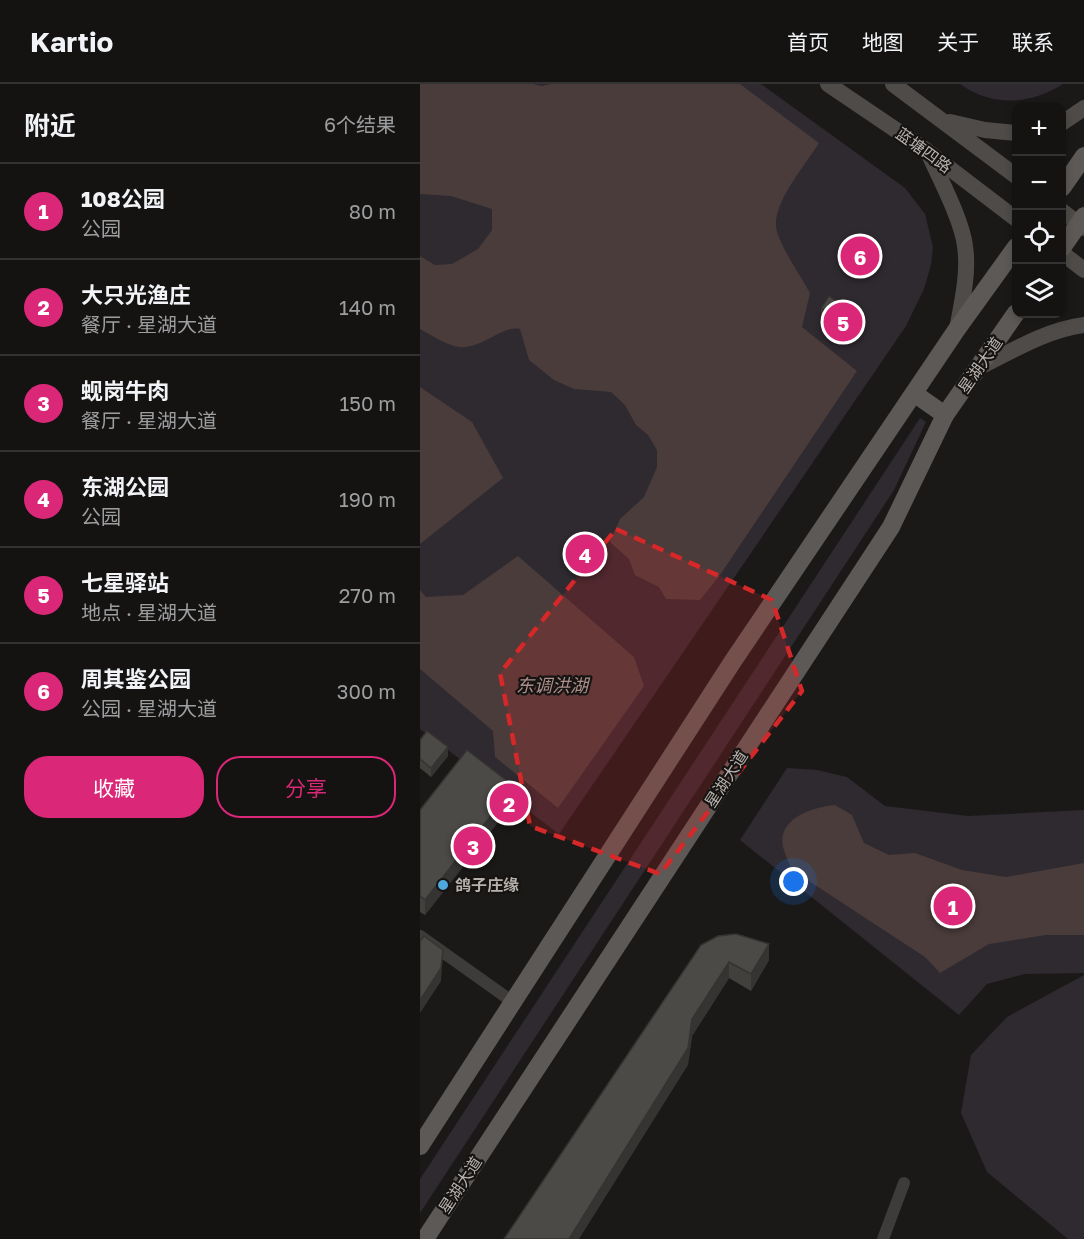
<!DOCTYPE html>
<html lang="zh">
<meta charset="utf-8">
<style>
body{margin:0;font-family:"Golos Text","Noto Sans SC",sans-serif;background:#1d1c1b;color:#f1f3f6}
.controls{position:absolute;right:18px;top:18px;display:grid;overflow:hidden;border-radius:12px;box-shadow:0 3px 9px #0003}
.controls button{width:54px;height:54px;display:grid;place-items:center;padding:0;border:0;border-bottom:2px solid #333232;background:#141312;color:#f1f3f6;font:30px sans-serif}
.you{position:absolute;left:374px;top:798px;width:21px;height:21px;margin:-15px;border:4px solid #fff;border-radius:50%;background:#1a73e8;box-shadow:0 0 0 9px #1a73e833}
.badge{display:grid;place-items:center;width:39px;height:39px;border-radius:50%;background:#db2777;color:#fff;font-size:20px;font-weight:700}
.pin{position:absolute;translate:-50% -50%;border:3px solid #fff;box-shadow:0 2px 6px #0006}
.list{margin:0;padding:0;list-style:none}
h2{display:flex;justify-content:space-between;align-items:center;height:78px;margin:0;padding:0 24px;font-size:26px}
h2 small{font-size:20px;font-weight:400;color:#9d9e9f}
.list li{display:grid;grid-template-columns:39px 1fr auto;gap:18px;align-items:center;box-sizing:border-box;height:96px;padding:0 24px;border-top:2px solid #333232}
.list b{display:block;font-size:22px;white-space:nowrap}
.list p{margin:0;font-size:20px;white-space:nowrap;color:#9d9e9f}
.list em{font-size:20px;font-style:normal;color:#9d9e9f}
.actions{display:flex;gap:12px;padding:18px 24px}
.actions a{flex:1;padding:14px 0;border:2px solid #db2777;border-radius:24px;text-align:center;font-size:21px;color:#db2777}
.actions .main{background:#db2777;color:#fff}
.icon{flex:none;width:33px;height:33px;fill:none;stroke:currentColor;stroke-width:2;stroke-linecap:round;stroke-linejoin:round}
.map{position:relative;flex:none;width:664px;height:1155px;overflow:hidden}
header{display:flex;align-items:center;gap:36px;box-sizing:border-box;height:84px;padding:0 30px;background:#141312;border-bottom:2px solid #333232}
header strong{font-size:28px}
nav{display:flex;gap:33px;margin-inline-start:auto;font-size:21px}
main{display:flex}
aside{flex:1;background:#141312}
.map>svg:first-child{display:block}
.green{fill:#2f2930}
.water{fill:#493c3b}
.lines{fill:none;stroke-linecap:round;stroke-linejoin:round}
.minor{stroke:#3e3c3a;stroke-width:12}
.secondary{stroke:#4e4b48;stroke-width:16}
.primary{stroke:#5d5956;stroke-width:18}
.wall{fill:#41403d}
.shaded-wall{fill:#353432}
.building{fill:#4c4a47;stroke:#353432;stroke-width:1.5}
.marked{fill:#d62828;fill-opacity:0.2;stroke:#d62828;stroke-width:4.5;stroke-dasharray:12 8;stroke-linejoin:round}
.poi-dot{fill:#4ea8dc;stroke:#151413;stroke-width:2}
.labels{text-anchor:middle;stroke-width:4.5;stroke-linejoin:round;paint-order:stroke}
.street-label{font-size:16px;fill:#b8b1ac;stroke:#151413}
.poi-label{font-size:16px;font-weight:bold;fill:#b8b1ac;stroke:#151413;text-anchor:start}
.water-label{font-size:18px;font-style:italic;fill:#ae8e88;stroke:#151413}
</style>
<header>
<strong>Kartio</strong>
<nav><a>首页</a><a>地图</a><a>关于</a><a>联系</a></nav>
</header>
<main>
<aside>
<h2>附近<small>6个结果</small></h2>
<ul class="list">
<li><span class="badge">1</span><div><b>108公园</b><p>公园</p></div><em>80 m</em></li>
<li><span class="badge">2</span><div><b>大只光渔庄</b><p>餐厅 · 星湖大道</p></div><em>140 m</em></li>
<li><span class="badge">3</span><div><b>蚬岗牛肉</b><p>餐厅 · 星湖大道</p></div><em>150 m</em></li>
<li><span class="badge">4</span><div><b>东湖公园</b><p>公园</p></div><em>190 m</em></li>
<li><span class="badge">5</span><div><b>七星驿站</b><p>地点 · 星湖大道</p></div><em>270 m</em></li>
<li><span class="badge">6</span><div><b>周其鉴公园</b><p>公园 · 星湖大道</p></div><em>300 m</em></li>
</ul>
<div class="actions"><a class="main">收藏</a><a>分享</a></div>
</aside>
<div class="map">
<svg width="664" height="1155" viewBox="0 0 664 1155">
<rect width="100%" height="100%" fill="#1a1918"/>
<!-- green -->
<g class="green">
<path d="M 0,0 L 341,0 L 485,104 L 505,130 L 513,163 L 511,181 L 504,205 L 486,242 L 139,750 L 0,645 Z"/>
<path d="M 540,0 L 643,0 C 610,21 572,23 540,0 Z"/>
<path d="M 500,334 L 506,338 L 474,406 L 0,1129 L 0,1095 Z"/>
<path d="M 367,684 L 397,686 L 427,693 L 465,722 L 548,732 L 664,726 L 664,889 L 605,890 L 567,900 L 539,931 L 320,756 Z"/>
<path d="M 664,891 L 664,1155 L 648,1155 L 567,1088 L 541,1029 L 551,971 L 587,933 Z"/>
</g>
<!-- water -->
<g class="water">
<path d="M 0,0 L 113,0 L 122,2 L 131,0 L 320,0 L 399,59 C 386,80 354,117 356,142 C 357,158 382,194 390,209 L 382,243 L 437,287 L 300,491 L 280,516 L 246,515 L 239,503 L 215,491 L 209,475 L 190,458 L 200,435 L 224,413 L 237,383 L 237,366 L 228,351 L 216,341 L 205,321 L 191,308 L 154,305 L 134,296 L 109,276 L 100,245 C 82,241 61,266 39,263 C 26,261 11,251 0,245 L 0,172 L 15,181 L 32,180 L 58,165 L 72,146 L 72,125 L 31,112 L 0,110 Z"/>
<path d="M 0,303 L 52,338 L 83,394 L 0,460 Z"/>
<path d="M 98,472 L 214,573 L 224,602 L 138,724 L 75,673 L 73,647 L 0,585 L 0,506 L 6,513 L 43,511 Z"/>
<path d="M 415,721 L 432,731 L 444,759 L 469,771 L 495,769 L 542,786 L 586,793 L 664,779 L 664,851 L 626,851 L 569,860 L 520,889 L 505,873 L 372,786 C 369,779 365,771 363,763 C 357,734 393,723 415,721 Z"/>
</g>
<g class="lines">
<!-- minor -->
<g class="minor">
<path d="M 0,852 L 93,918"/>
<path d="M 463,1155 L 484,1099"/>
</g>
<!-- secondary -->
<g class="secondary">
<path d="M 408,0 L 507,67 L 596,135"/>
<path d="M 473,0 L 596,92"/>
<path d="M 530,38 L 565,46 L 596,49"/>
<path d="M 642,39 L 664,24"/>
<path d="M 508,68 C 519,93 542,136 545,162 C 549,189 542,218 537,245"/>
<path d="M 642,127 L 664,144"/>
<path d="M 642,169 L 664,186"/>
<path d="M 558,284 C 592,267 626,246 664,241"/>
</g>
<!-- primary -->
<g class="primary">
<path d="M 642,104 L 664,72"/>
<path d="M 642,164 L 664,132"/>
<path d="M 495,310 L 525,331"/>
<path d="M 0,1062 L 313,577 L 537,245 L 596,163"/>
<path d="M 5,1155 L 471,443 L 525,331 L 596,229"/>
</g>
</g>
<!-- wall -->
<g class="wall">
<path d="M 401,224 L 445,243 L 437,256 L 401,233 Z"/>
<path d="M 0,656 L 28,672 L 11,693 L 0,684 Z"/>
<path d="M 94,718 L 5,831 L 0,828 L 0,726 Z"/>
<path d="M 281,861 L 349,876 L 331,907 L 309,894 L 272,952 L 268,981 Z"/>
</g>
<!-- shaded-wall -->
<g class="shaded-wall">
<path d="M 445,235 L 445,243 L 437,256 L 437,247 Z"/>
<path d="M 28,663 L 28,672 L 11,693 L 11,684 Z"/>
<path d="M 94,702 L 94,718 L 5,831 L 5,816 Z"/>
<path d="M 349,860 L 349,876 L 331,907 L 331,890 Z"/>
<path d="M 23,866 L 21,897 L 0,929 L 0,916 Z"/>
<path d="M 309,878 L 309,894 L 272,952 L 268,981 L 159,1155 L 149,1155 L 272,935 Z"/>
</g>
<!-- building -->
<g class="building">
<path d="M 409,212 L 445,235 L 437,247 L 401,224 Z"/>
<path d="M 7,647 L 28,663 L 11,684 L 0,675 L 0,656 Z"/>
<path d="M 47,666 L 94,702 L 5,816 L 0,812 L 0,726 Z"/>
<path d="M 316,850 L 349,860 L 331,890 L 309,878 L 272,935 L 268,964 L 149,1155 L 84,1155 L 281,861 L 298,852 Z"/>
<path d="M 4,852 L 23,866 L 21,884 L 0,916 L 0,857 Z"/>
</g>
<!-- marked area -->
<path class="marked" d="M 196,445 L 352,516 L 382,607 L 240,790 L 110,742 L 80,589 Z"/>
<!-- markers -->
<circle class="poi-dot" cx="23" cy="801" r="6"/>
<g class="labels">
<!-- street labels -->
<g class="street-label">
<text transform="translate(504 66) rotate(36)" y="6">蓝塘四路</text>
<text transform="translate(560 281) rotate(-55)" y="6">星湖大道</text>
<text transform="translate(306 695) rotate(-57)" y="6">星湖大道</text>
<text transform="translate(40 1101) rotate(-57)" y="6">星湖大道</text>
</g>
<!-- poi labels -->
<g class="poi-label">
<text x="35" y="807">鸽子庄缘</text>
</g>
<!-- water labels -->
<g class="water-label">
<text x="132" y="608">东调洪湖</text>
</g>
</g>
</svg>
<div class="controls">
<button>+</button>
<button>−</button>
<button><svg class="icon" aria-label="locate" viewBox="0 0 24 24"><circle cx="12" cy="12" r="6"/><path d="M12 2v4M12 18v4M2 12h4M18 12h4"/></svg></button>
<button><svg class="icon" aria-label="layers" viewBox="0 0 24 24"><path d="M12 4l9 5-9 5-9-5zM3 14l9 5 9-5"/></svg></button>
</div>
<div class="you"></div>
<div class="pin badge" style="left:533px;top:822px">1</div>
<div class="pin badge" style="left:89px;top:719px">2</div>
<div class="pin badge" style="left:53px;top:762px">3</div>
<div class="pin badge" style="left:165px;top:470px">4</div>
<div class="pin badge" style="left:423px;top:238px">5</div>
<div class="pin badge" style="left:440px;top:172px">6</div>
</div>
</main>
